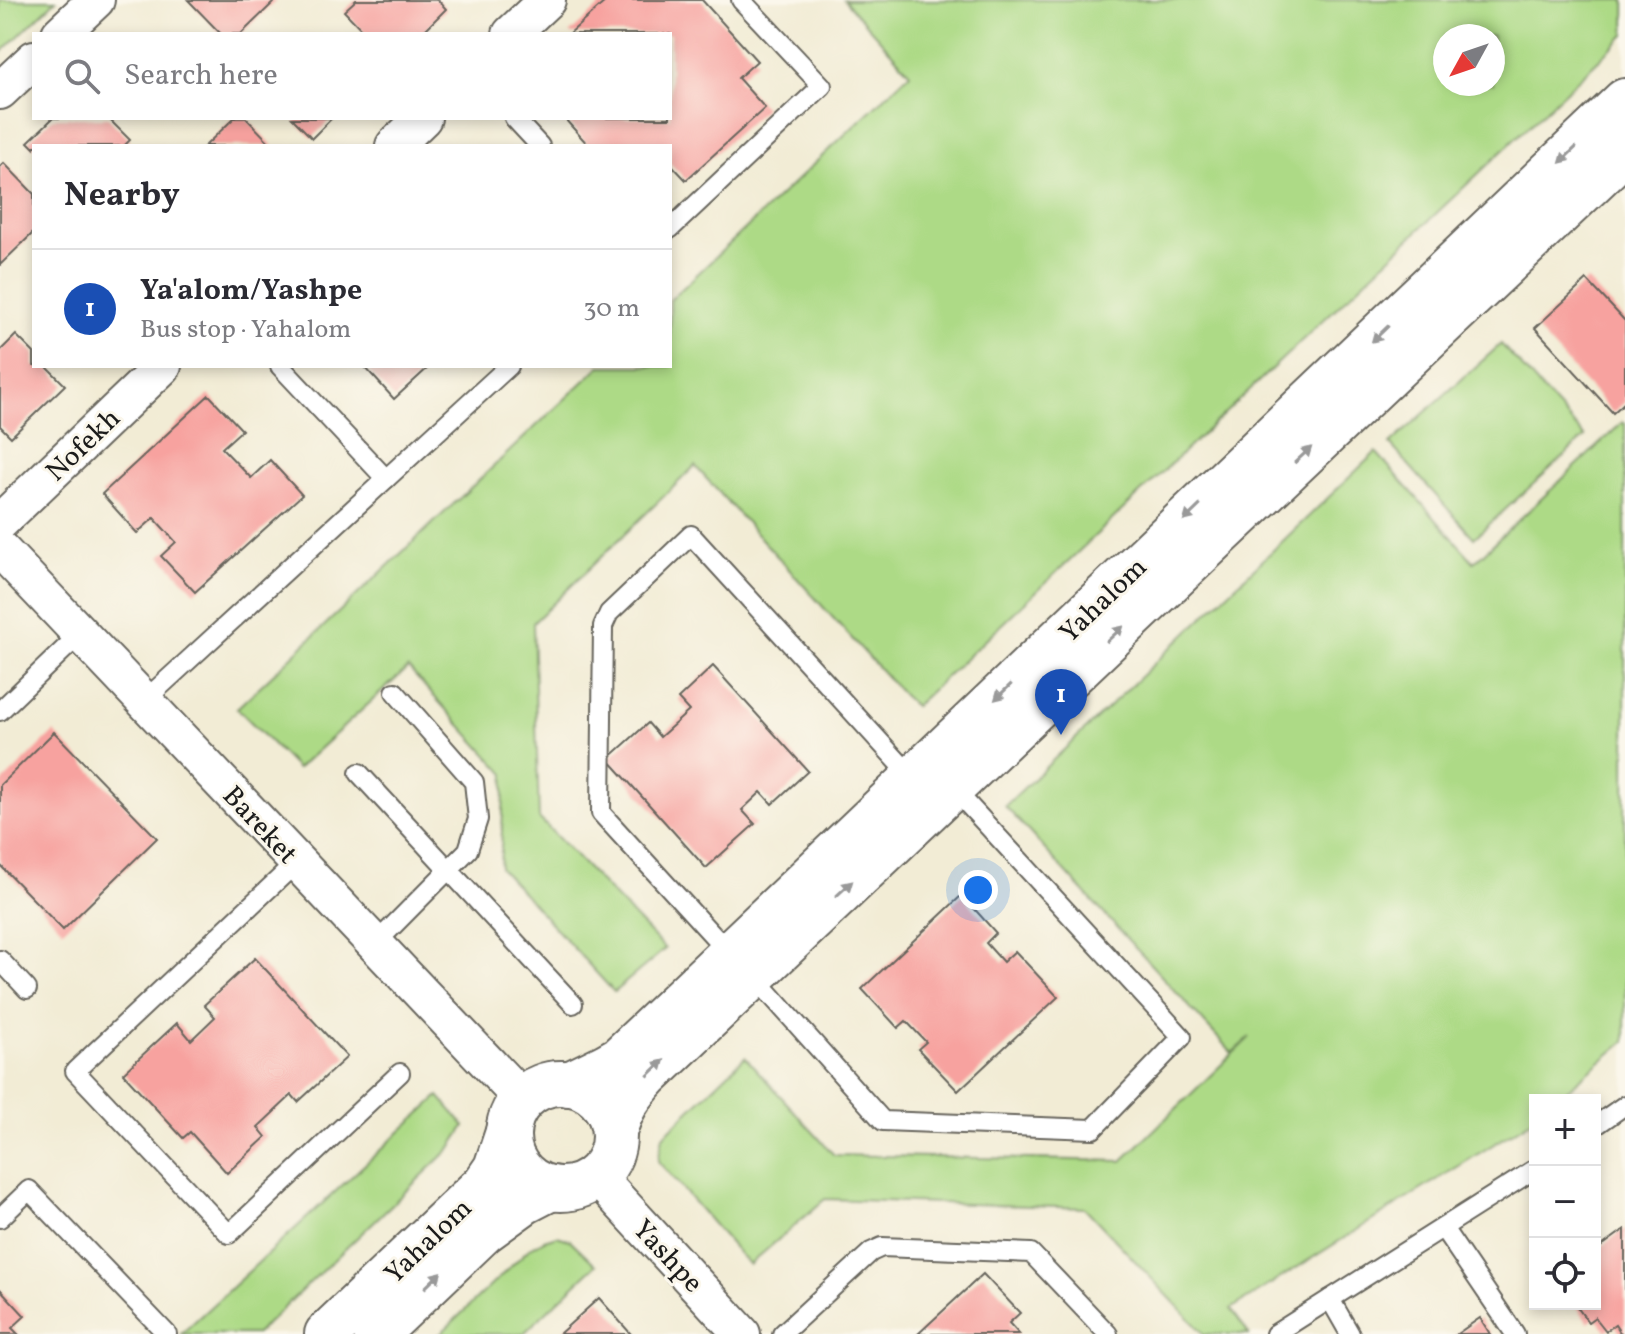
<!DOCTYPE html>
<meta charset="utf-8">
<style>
body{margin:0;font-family:Vollkorn,serif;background:#f2f2f3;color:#2b2b33}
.controls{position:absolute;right:24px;bottom:24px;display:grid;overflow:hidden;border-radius:0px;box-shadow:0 4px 12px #0003}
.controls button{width:72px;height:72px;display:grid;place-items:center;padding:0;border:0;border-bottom:2px solid #e1e1e2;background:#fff;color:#2b2b33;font:40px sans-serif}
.compass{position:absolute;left:1433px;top:24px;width:72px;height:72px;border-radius:50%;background:#fff;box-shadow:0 4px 12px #0003;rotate:230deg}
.you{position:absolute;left:978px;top:890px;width:28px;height:28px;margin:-20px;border:6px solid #fff;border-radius:50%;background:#1a73e8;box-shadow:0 0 0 12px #1a73e833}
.badge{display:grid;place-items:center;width:52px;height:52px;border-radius:50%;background:#b5179e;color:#fff;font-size:26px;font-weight:700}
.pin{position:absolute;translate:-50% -66px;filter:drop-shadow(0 2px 4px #0008)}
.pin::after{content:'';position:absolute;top:42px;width:28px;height:24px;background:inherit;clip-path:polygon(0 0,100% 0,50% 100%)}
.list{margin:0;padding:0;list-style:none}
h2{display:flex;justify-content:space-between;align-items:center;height:104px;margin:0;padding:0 32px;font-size:34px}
h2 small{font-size:26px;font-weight:400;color:#7c7c81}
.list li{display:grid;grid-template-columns:52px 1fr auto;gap:24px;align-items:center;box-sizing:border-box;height:120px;padding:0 32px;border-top:2px solid #e1e1e2}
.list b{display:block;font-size:30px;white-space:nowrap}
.list p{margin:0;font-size:26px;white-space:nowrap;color:#7c7c81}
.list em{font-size:26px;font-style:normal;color:#7c7c81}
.icon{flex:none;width:44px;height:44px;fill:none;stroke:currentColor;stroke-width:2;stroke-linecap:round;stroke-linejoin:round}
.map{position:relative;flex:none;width:1625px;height:1334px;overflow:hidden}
.search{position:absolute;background:#fff;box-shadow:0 4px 12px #0003;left:32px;top:32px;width:640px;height:88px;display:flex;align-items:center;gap:20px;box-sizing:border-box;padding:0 28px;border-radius:0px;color:#7c7c81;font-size:30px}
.panel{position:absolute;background:#fff;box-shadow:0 4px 12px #0003;left:32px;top:144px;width:640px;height:224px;border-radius:0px}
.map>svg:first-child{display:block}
.green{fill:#adda86;stroke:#647b51;stroke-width:2;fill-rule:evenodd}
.building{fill:#f7a29f}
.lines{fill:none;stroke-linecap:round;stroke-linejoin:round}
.service-casing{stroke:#67655d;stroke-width:22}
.minor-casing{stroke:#67655d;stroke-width:40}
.tertiary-casing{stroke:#67655d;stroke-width:48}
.service{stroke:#fff;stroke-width:18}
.minor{stroke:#fff;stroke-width:36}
.tertiary{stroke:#fff;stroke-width:44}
.oneway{fill:#999}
.labels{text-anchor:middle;stroke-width:6;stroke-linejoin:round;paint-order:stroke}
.street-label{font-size:28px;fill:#1c1c1c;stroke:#fbf7ec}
</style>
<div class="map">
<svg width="1625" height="1334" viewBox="0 0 1625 1334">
<rect width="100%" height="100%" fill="#fbf7ec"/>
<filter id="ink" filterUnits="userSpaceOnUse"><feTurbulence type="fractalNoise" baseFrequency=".0125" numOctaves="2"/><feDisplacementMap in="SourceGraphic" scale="16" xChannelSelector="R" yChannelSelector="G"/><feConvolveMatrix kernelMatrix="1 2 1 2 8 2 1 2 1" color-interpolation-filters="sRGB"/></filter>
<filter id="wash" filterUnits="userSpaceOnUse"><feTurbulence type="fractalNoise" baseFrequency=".006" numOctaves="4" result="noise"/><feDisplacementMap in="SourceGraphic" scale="32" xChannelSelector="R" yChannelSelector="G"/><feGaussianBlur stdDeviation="1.8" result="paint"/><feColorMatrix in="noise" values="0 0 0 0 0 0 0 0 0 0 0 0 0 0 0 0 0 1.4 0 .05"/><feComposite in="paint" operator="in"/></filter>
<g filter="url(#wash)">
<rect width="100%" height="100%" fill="#f2ecd5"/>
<!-- green -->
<g class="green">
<path d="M 0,0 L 56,0 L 0,54 Z"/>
<path d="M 844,0 L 1625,0 L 1625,35 L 914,707 L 695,466 L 533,623 L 539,818 L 665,949 L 614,992 L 500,868 L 505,774 L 408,668 L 297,769 L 237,708 L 600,366 L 670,366 L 670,300 L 910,73 ZM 1445,36 L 1493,36 L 1493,84 L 1445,84 Z"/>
<path d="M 1501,344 L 1585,437 L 1474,538 L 1390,444 Z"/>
<path d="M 1623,422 L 1625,424 L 1625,1041 L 1555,1100 L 1535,1100 L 1535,1117 L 1529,1122 L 1231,1309 L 1249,1334 L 1204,1334 L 1085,1208 L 825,1199 L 749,1265 L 658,1161 L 663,1136 L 745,1057 L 834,1155 L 1122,1161 L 1250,1037 L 1232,1053 L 1005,806 L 1376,452 L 1474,562 Z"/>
<path d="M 439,1096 L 465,1126 L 450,1149 L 256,1334 L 181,1334 Z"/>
<path d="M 557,1236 L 570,1240 L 596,1265 L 523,1334 L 440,1334 L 529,1249 L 544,1240 Z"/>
</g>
<g id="blocks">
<!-- building -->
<g class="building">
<path d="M 188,0 L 276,0 L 241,34 L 221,34 Z"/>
<path d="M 356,0 L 438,0 L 446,9 L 421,34 L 366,34 L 344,11 Z"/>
<path d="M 607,0 L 702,0 L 757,61 L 738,78 L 765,108 L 686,180 L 670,163 L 670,146 L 589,146 L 564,118 L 670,118 L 670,34 L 569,34 Z"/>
<path d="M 53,118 L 108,118 L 130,140 L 124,146 L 34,146 L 34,148 L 28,142 Z"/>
<path d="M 234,118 L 246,118 L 273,146 L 205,146 Z"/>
<path d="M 292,118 L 332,118 L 312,138 Z"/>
<path d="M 4,163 L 34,194 L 34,232 L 0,265 L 0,167 Z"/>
<path d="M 1587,280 L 1625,321 L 1625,402 L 1613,413 L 1535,328 Z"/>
<path d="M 16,335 L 34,353 L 34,366 L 46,366 L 65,385 L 11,437 L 0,426 L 0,351 Z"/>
<path d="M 364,366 L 430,366 L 394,399 Z"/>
<path d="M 209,395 L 242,430 L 222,448 L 251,478 L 270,460 L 302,495 L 195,592 L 161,556 L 176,542 L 154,518 L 137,533 L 102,494 Z"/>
<path d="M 713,666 L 808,771 L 772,804 L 761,792 L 742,810 L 755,824 L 706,868 L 608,759 L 648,723 L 660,737 L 689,711 L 678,699 Z"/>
<path d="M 54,732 L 157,838 L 63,930 L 0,865 L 0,785 Z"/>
<path d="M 962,895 L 996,933 L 986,943 L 1003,962 L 1015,951 L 1058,997 L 958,1091 L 918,1049 L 926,1042 L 906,1021 L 898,1028 L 862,989 Z"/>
<path d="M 255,958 L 347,1057 L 298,1102 L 292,1095 L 258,1127 L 266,1137 L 227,1173 L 190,1132 L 183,1138 L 123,1073 L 177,1023 L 191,1040 L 215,1017 L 204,1005 Z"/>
<path d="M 1625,1229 L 1625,1334 L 1621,1334 L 1615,1325 L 1606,1331 L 1595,1317 L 1588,1322 L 1575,1304 L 1595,1304 L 1595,1251 Z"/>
<path d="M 983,1274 L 1020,1313 L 1009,1323 L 1019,1334 L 918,1334 Z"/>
<path d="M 0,1289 L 25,1316 L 12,1328 L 18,1334 L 0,1334 Z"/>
<path d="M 599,1298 L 631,1334 L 559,1334 Z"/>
<path d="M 1480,1318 L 1490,1334 L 1457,1334 Z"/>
</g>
</g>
</g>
<g filter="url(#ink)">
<use href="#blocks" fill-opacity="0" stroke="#67655d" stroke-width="2"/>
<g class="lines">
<!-- service casing -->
<g class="service-casing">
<g id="service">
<path d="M 514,118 L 540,146"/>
<path d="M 670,229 L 822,86 L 741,0"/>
<path d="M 280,366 L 386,479"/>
<path d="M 144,701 L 509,366"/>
<path d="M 0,711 L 80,634"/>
<path d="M 359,773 L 573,1004"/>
<path d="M 297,862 L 75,1071 L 229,1234 L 400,1073"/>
<path d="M 375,944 L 468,850 L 478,819 L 474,782 L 395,692"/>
<path d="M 729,953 L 601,813 L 603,626 L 609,613 L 691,535 L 913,778"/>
<path d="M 0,960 L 27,989"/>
<path d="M 754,976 L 883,1121 L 1093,1129 L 1182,1037 L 952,787"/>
<path d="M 1595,1126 L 1625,1105"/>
<path d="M 0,1218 L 29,1190 L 167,1334"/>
<path d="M 1443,1228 L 1515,1334"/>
<path d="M 1330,1299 L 1350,1334"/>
<path d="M 782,1334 L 871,1252 L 882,1247 L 1031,1253 L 1108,1334"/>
<path d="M 1275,1334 L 1535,1169"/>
</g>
</g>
<!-- minor casing -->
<g class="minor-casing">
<g id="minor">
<path d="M 60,34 L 96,0"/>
<path d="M 511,34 L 547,0"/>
<path d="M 0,91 L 34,59"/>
<path d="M 394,146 L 423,118"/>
<path d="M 0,522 L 163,366"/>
<path d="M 0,549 L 522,1099"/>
<path d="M 596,1176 L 742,1334"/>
</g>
</g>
<!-- tertiary casing -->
<g class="tertiary-casing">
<g id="tertiary">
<circle cx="561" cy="1136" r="53"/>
<path d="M 569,1084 L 606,1066 L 620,1058 L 1625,101"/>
<path d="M 614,1132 C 622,1106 629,1096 648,1075 L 1625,151"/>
<path d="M 327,1334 L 485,1184 L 496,1168 L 508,1132"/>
<path d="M 376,1334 L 484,1231 L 524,1202 L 551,1188"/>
</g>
</g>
<!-- service -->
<use href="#service" class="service"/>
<!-- minor -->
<use href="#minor" class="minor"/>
<!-- tertiary -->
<use href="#tertiary" class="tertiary"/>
</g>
<!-- one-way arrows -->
<defs><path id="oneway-solid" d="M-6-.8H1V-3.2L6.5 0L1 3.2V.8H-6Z" transform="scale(2)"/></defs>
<g class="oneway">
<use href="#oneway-solid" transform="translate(1568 155) rotate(136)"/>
<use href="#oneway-solid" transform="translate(1380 334) rotate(136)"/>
<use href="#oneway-solid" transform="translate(1303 455) rotate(-43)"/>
<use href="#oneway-solid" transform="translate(1192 513) rotate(136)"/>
<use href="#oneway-solid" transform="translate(1115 634) rotate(-43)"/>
<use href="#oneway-solid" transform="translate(1003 692) rotate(136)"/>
<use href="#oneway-solid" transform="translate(844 889) rotate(-43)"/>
<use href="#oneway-solid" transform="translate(656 1068) rotate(-44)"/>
<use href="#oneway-solid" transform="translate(433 1280) rotate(-44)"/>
</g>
</g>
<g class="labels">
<!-- street labels -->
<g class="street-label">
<text transform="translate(82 444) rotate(-44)" y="10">Nofekh</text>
<text transform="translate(1102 599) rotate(-44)" y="10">Yahalom</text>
<text transform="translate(261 824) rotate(47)" y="10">Bareket</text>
<text transform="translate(427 1240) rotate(-44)" y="10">Yahalom</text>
<text transform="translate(669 1255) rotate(47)" y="10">Yashpe</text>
</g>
</g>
</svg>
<div class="controls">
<button>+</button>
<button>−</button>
<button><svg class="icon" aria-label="locate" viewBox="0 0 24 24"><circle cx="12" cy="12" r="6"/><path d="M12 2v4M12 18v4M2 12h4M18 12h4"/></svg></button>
</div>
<svg class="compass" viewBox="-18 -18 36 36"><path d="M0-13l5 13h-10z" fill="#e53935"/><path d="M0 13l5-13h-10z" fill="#7c7c81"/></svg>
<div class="you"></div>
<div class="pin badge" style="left:1061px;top:735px;background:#1a4fb4">1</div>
<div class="search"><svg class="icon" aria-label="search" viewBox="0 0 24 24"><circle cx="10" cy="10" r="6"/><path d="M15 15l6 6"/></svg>Search here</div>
<section class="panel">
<h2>Nearby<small></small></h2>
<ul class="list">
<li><span class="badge" style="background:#1a4fb4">1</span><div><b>Ya'alom/Yashpe</b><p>Bus stop · Yahalom</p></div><em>30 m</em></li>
</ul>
</section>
</div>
